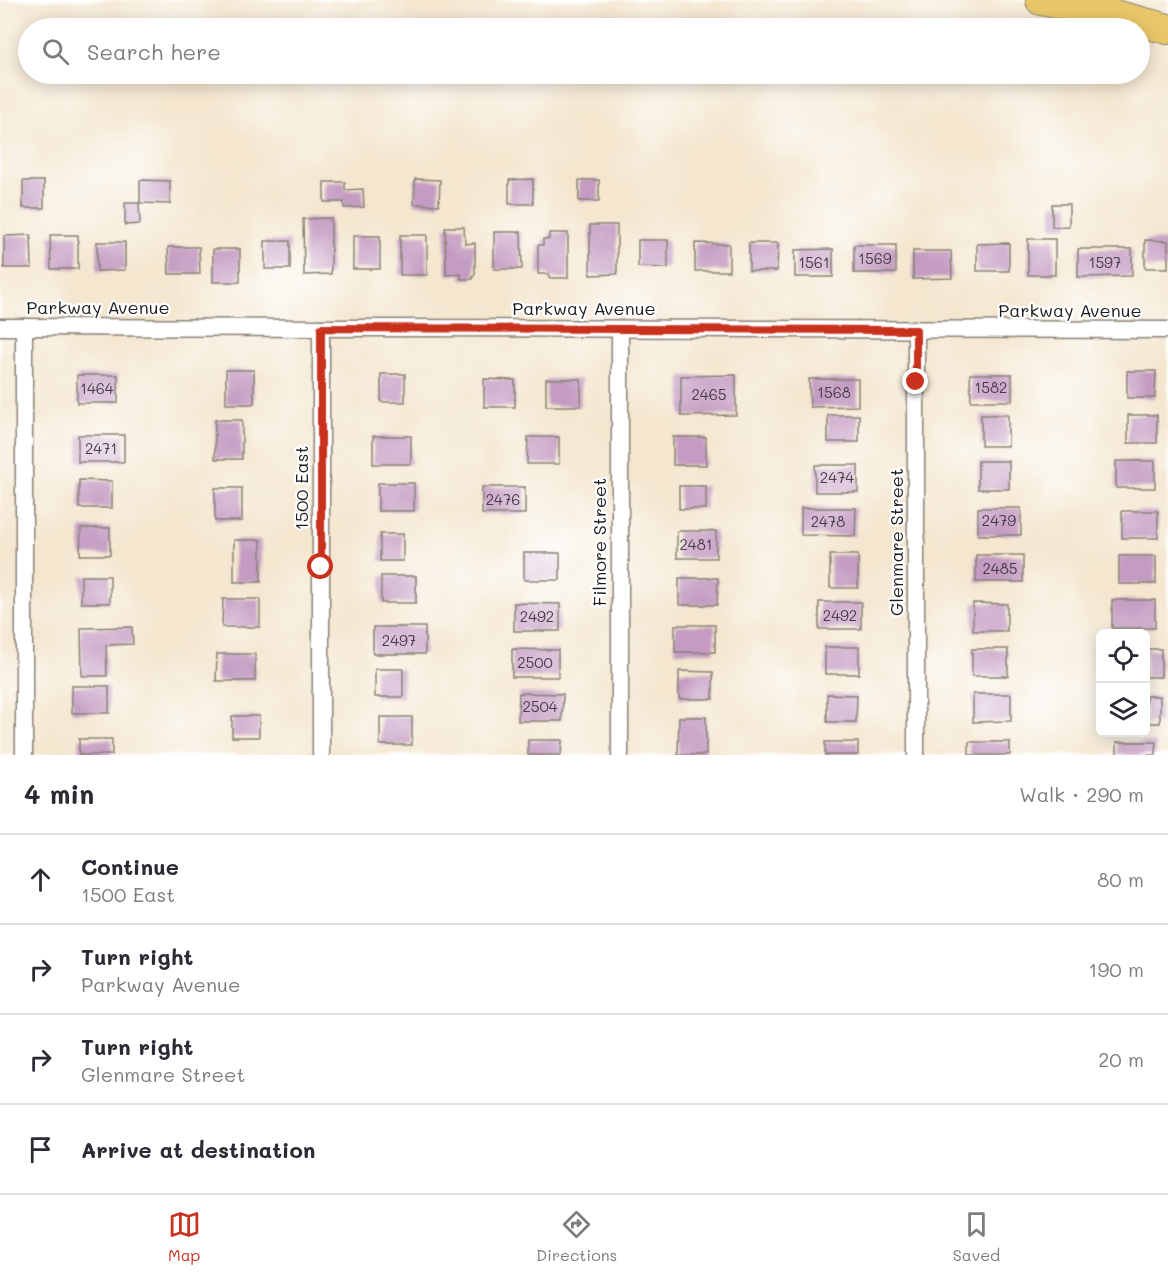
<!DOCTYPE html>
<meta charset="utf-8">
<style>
body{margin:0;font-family:Mali,sans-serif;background:#f2f2f3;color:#2b2b33}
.controls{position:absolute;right:18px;bottom:18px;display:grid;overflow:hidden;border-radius:9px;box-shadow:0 3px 15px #0003}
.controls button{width:54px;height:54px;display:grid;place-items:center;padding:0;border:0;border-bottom:2px solid #e1e1e2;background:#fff;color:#2b2b33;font:30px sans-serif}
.stop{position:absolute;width:18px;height:18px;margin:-14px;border:4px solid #c8321e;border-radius:50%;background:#fff}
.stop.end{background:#c8321e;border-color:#fff;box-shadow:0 2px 6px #0008}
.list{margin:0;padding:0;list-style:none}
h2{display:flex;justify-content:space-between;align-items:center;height:78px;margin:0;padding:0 24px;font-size:26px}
h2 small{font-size:20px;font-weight:400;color:#7c7c81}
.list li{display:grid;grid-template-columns:39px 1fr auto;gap:18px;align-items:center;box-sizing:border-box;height:90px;padding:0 24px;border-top:2px solid #e1e1e2}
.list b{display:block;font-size:22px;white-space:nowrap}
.list p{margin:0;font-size:20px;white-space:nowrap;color:#7c7c81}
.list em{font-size:20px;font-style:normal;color:#7c7c81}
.icon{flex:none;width:33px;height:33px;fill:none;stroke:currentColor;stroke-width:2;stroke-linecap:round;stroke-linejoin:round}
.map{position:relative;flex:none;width:1168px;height:755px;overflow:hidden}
.search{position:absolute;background:#fff;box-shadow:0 3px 15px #0003;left:18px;right:18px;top:18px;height:66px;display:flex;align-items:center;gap:15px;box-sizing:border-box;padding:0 21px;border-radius:33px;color:#7c7c81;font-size:22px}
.sheet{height:438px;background:#fff}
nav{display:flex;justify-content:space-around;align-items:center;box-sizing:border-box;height:84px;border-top:2px solid #e1e1e2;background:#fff;font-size:16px;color:#7c7c81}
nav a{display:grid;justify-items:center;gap:3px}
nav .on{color:#c8321e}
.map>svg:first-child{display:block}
.building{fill:#c49bc2}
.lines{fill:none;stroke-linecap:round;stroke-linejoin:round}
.street-casing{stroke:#888176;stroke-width:19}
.highway-casing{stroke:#888176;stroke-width:32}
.street{stroke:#fff;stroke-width:16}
.highway{stroke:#e9c769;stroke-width:30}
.route{stroke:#c8321e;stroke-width:8}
.labels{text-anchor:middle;stroke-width:4.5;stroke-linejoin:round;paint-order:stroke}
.number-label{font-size:15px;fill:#463c46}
.street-label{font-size:18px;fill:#1c1c1c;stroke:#fff}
</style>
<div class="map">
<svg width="1168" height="755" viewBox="0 0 1168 755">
<rect width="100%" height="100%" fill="#fff"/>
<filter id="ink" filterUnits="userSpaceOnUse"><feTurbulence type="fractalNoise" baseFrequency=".0167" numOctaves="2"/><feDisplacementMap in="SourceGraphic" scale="12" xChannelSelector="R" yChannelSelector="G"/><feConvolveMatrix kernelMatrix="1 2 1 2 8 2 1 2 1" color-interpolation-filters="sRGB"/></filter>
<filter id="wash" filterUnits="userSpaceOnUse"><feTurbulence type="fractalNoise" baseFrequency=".008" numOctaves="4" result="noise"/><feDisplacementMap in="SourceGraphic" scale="24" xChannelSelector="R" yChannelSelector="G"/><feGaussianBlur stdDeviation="1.35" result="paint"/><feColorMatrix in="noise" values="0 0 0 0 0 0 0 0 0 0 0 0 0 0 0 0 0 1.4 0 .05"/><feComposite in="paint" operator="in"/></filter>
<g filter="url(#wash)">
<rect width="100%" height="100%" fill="#f4e6cf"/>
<g id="blocks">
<!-- building -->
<g class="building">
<path d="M 415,179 L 440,180 L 439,205 L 414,204 Z"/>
<path d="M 533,179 L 533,204 L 509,204 L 509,180 Z"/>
<path d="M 140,180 L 170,181 L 170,204 L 140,203 Z"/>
<rect x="579" y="180" width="20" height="21"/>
<rect x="23" y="181" width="21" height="27"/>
<path d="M 324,182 L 345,182 L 345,190 L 363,189 L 364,207 L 344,208 L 344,202 L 324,202 Z"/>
<path d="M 125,203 L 139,203 L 140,224 L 125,225 Z"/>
<path d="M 1052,204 L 1069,204 L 1069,226 L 1052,227 Z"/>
<path d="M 331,218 L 331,274 L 304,275 L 303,219 Z"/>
<path d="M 590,225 L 617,225 L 617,274 L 590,275 Z"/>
<path d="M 445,227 L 464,227 L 465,244 L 475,243 L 475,275 L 473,275 L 473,279 L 461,279 L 461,274 L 446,275 Z"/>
<path d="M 494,232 L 521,232 L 522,269 L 494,269 Z"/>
<path d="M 549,233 L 568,233 L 568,278 L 549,278 L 549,274 L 538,274 L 538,245 L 543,245 L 543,239 L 549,239 Z"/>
<path d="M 31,235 L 32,268 L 4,268 L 4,236 Z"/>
<path d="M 50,235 L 78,235 L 78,269 L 51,269 Z"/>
<rect x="400" y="235" width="27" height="40"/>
<rect x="353" y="236" width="27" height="33"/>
<rect x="1028" y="239" width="27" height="36"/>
<path d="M 638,240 L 668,240 L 668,268 L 638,267 Z"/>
<path d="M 1145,240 L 1168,241 L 1168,268 L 1145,268 Z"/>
<rect x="265" y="241" width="25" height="28"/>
<path d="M 97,242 L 125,242 L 125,270 L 97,271 Z"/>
<path d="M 695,243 L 729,244 L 729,271 L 695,271 Z"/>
<path d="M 749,243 L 778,243 L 777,271 L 749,271 Z"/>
<path d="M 1009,243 L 1009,271 L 977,271 L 977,244 Z"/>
<rect x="854" y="245" width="42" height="28"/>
<path d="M 168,247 L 199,247 L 200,274 L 169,274 Z"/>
<rect x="213" y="249" width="27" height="33"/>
<path d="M 833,249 L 833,277 L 795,277 L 795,250 Z"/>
<path d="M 1078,249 L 1132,249 L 1132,276 L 1078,277 Z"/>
<path d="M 913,251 L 951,251 L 952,278 L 913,279 Z"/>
<rect x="226" y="370" width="28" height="34"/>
<path d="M 1127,371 L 1156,371 L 1155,398 L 1127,398 Z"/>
<rect x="381" y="374" width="24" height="28"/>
<path d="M 970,374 L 1012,374 L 1012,401 L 971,401 Z"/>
<rect x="77" y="375" width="41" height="28"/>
<path d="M 736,375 L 736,415 L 681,416 L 681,376 Z"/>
<path d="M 484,379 L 515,380 L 515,407 L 484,407 Z"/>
<rect x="546" y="379" width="35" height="27"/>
<path d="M 809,379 L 858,379 L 858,406 L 810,407 Z"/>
<rect x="828" y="415" width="31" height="27"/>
<rect x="981" y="415" width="27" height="31"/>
<rect x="1128" y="415" width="29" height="28"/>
<rect x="215" y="420" width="27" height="39"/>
<rect x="78" y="435" width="46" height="27"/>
<rect x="373" y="436" width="38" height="28"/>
<path d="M 528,437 L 559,437 L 559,464 L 527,464 Z"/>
<rect x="673" y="437" width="33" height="28"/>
<rect x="978" y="461" width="31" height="28"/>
<rect x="1116" y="461" width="39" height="27"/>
<rect x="815" y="465" width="43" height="27"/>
<path d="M 79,480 L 112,481 L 112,508 L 79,508 Z"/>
<rect x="378" y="483" width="36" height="28"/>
<rect x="679" y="486" width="27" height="23"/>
<rect x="482" y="487" width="43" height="27"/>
<rect x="215" y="488" width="27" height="33"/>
<path d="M 801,508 L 856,508 L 855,536 L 801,535 Z"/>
<rect x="978" y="508" width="43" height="27"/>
<rect x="1122" y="511" width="36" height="27"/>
<path d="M 81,528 L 110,528 L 110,555 L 80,555 Z"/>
<rect x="677" y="531" width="39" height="27"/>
<rect x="380" y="534" width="23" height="27"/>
<rect x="234" y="540" width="27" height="42"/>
<rect x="524" y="553" width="36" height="27"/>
<rect x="830" y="555" width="28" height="33"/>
<rect x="976" y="555" width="47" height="27"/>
<rect x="1119" y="556" width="37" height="28"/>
<rect x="81" y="576" width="29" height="27"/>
<rect x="381" y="576" width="35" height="27"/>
<path d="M 679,578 L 718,578 L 717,605 L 679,605 Z"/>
<path d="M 223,599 L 260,599 L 260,627 L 222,627 Z"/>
<rect x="1112" y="600" width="43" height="28"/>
<rect x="819" y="602" width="42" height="27"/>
<path d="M 514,603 L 560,604 L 560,631 L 514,631 Z"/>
<path d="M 973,603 L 1007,604 L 1007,631 L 973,631 Z"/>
<rect x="675" y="625" width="40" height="27"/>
<path d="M 132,627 L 133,644 L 106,645 L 107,676 L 82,676 L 81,628 Z"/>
<rect x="373" y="627" width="52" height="27"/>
<rect x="825" y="647" width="34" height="27"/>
<path d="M 512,649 L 558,650 L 558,677 L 512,677 Z"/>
<rect x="972" y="649" width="36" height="27"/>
<rect x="1146" y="649" width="15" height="28"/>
<path d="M 217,654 L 255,654 L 255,681 L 216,681 Z"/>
<rect x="375" y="669" width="28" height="28"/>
<path d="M 679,671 L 713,672 L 713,699 L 679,699 Z"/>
<rect x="72" y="686" width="37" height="27"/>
<path d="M 519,693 L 563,694 L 562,721 L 518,721 Z"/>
<path d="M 827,694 L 857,695 L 856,722 L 827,722 Z"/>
<path d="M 973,694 L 1011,694 L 1011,721 L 973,722 Z"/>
<rect x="1146" y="696" width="14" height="27"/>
<rect x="232" y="716" width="27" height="21"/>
<rect x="380" y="717" width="32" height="28"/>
<path d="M 679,717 L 706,717 L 706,755 L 678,755 Z"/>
<rect x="79" y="739" width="33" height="16"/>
<path d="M 528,740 L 562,740 L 561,755 L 528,755 Z"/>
<rect x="825" y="742" width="33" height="13"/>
<rect x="969" y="742" width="41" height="13"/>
<rect x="1117" y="742" width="39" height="13"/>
</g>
</g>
</g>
<g filter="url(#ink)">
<use href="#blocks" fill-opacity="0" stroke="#888176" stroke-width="1.5"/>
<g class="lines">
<!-- street casing -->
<g class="street-casing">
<g id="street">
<path d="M 0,327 L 1168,330"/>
<path d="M 24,327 L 24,755"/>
<path d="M 321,328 L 321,755"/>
<path d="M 916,330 L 916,755"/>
<path d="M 620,755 L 620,329"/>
</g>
</g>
<!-- highway casing -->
<g class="highway-casing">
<path id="highway" d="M 1041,0 L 1103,12 L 1168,29"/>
</g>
<!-- street -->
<use href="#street" class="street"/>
<!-- highway -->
<use href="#highway" class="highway"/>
</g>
</g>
<g class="lines" filter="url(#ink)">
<!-- route -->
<path class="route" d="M 321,567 L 321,328 L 916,330 L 916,382"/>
</g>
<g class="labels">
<!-- number labels -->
<g class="number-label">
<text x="875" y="264">1569</text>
<text x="814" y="268">1561</text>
<text x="1105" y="268">1597</text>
<text x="991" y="393">1582</text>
<text x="97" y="394">1464</text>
<text x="834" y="398">1568</text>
<text x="709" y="400">2465</text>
<text x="101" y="454">2471</text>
<text x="837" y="483">2474</text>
<text x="503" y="505">2476</text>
<text x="999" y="526">2479</text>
<text x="828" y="527">2478</text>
<text x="696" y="550">2481</text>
<text x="1000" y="574">2485</text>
<text x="840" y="621">2492</text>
<text x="537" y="622">2492</text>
<text x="399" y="646">2497</text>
<text x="535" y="668">2500</text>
<text x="540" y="712">2504</text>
</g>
<!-- street labels -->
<g class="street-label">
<text x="98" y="314">Parkway Avenue</text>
<text x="584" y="315">Parkway Avenue</text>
<text x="1070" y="317">Parkway Avenue</text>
<text transform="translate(302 488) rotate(-90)" y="6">1500 East</text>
<text transform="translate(600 542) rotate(-90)" y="6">Filmore Street</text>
<text transform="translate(897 542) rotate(-90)" y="6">Glenmare Street</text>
</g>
</g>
</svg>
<div class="controls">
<button><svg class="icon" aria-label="locate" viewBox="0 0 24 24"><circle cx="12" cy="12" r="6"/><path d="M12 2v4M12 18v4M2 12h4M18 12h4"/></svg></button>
<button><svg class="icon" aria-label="layers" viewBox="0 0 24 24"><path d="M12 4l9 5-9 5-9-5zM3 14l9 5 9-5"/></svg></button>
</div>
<div class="stop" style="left:321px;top:567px"></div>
<div class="stop end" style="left:916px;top:382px"></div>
<div class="search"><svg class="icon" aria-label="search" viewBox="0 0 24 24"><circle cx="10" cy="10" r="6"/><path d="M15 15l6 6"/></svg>Search here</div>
</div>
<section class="sheet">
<h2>4 min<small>Walk · 290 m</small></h2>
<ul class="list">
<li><svg class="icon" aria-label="ahead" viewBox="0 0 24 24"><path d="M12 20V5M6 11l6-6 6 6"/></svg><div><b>Continue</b><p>1500 East</p></div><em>80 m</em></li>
<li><svg class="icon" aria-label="right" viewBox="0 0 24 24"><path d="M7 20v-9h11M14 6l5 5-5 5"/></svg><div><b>Turn right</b><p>Parkway Avenue</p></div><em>190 m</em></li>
<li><svg class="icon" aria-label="right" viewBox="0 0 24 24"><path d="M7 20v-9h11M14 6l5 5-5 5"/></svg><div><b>Turn right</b><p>Glenmare Street</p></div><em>20 m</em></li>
<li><svg class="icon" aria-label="arrive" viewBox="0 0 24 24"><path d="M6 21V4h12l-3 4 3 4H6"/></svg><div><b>Arrive at destination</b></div></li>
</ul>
</section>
<nav>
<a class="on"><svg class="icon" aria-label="map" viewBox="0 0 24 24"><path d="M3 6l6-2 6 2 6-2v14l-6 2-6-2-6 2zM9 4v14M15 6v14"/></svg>Map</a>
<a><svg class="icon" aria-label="directions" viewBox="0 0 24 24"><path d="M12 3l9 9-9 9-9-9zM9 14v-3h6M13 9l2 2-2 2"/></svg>Directions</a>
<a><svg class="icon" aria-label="saved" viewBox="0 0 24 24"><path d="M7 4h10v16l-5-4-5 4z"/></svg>Saved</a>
</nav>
